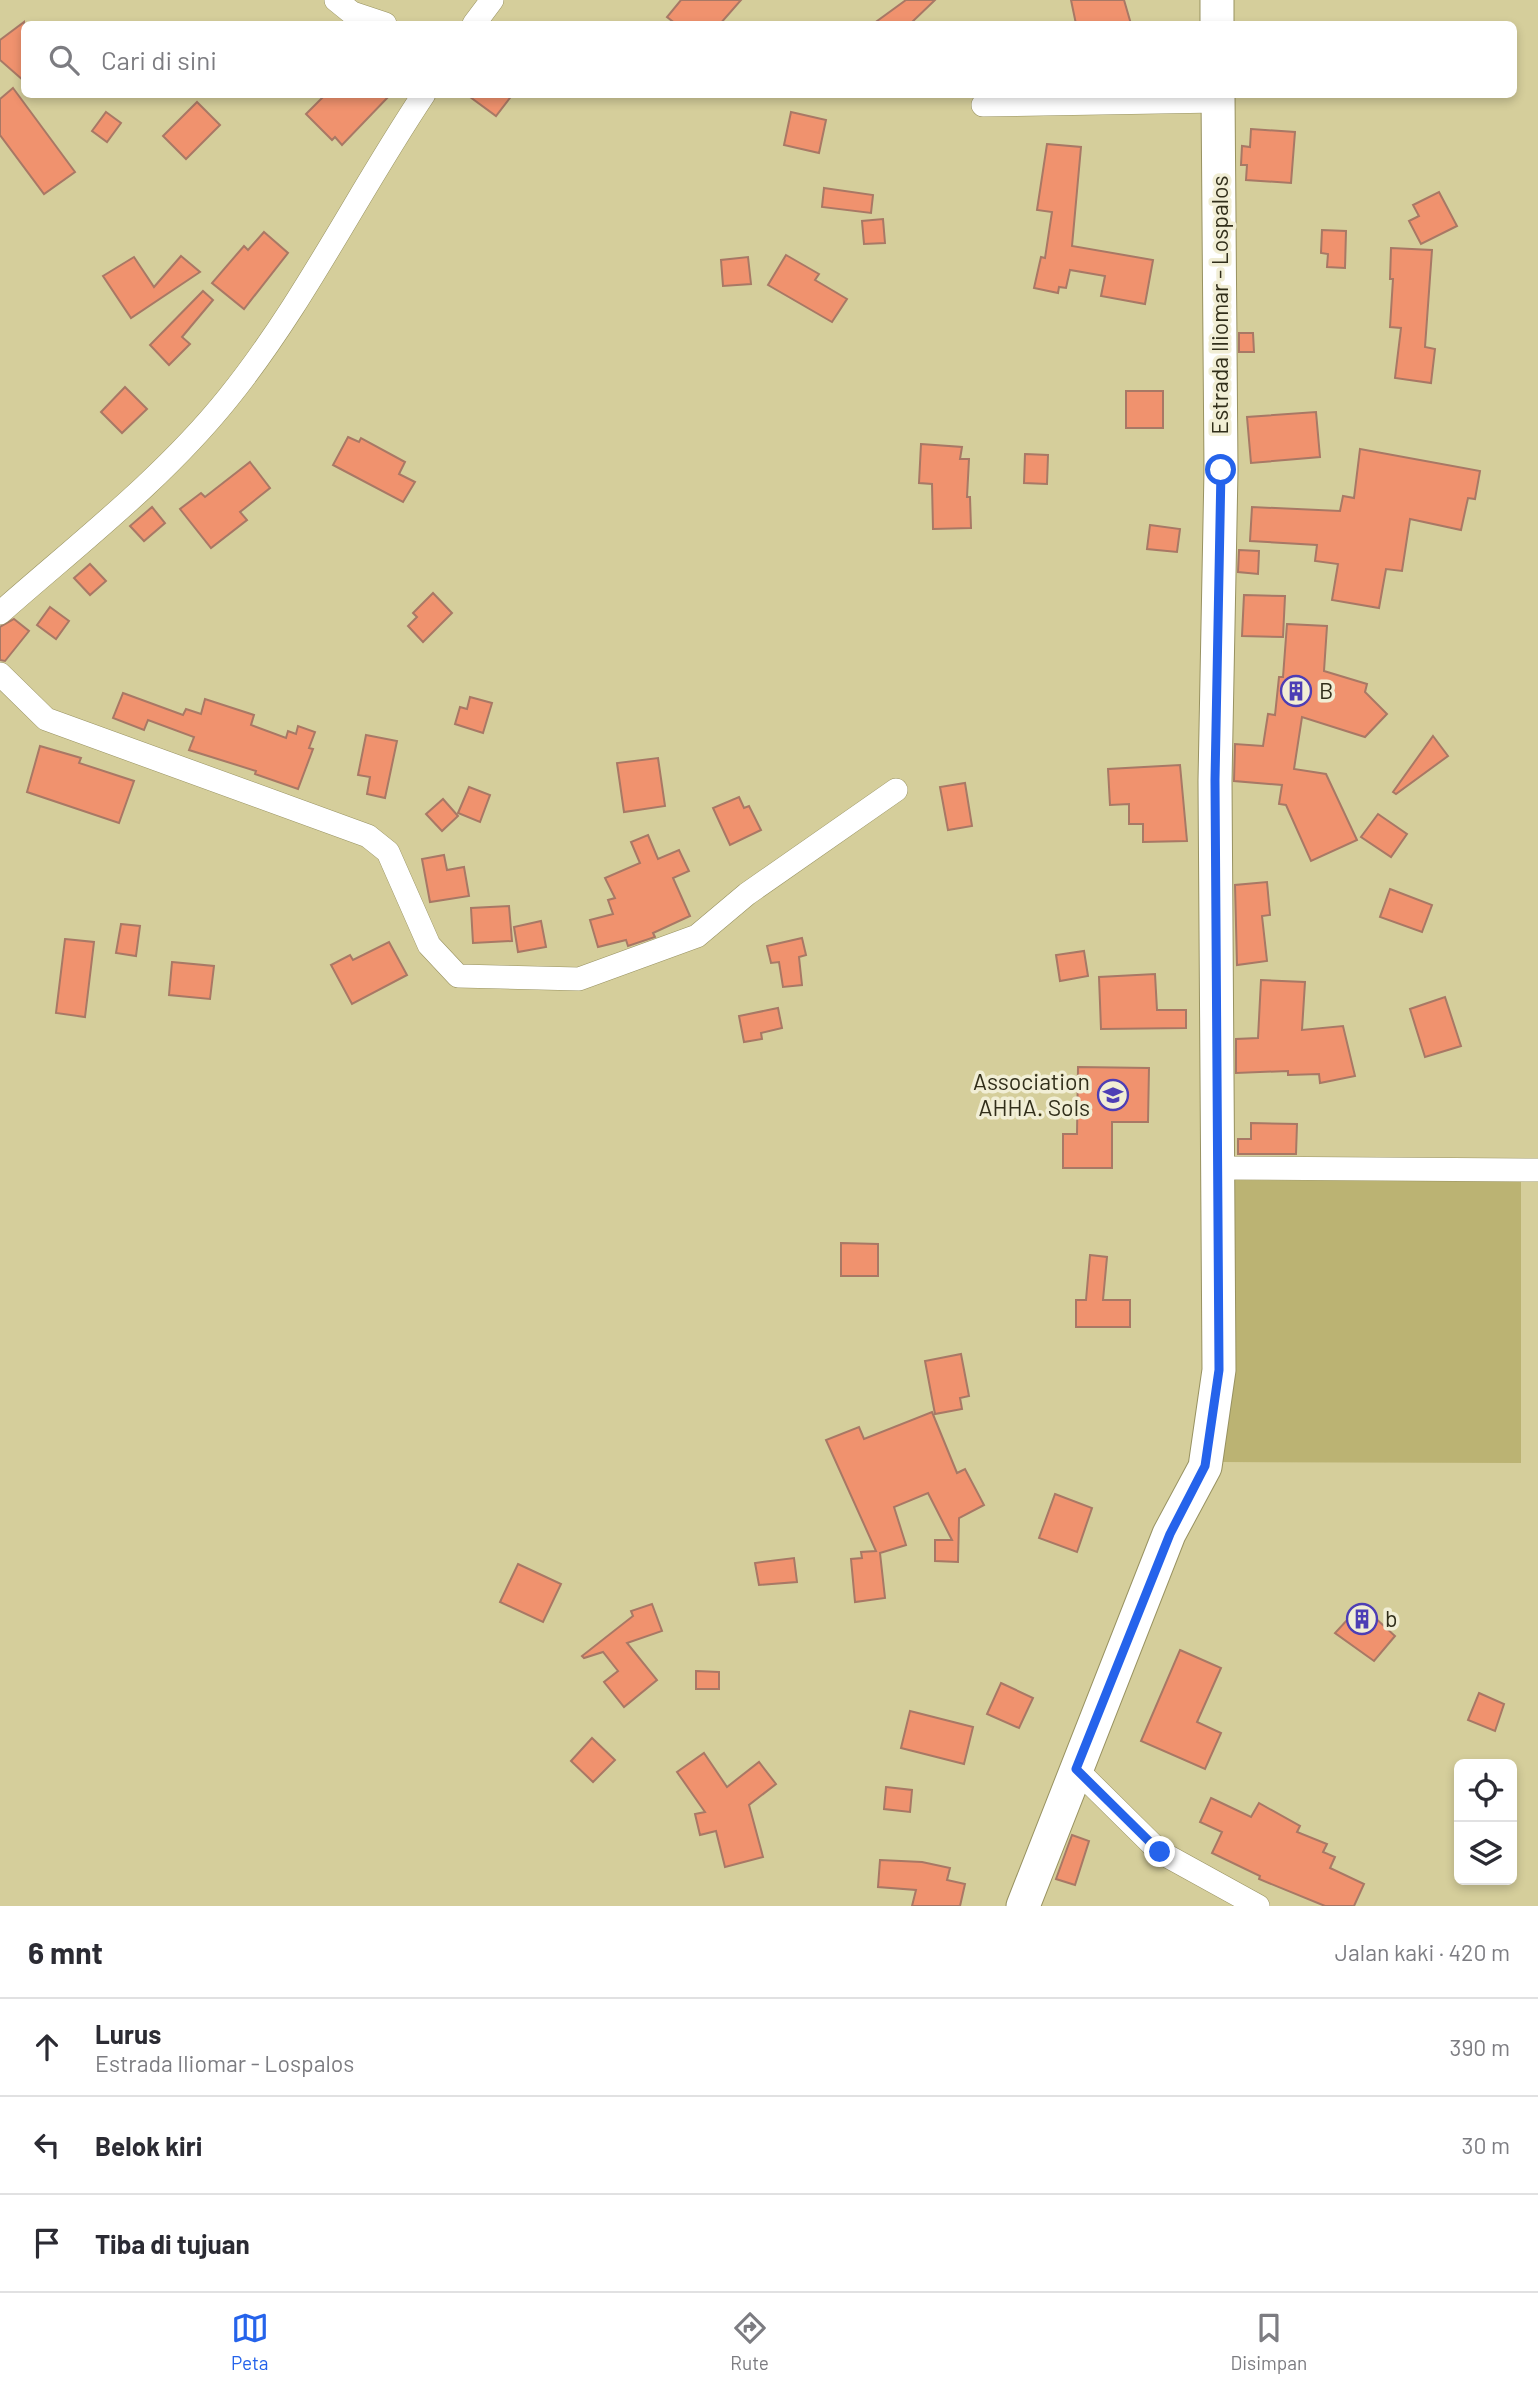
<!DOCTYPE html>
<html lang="id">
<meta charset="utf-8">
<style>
body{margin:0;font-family:Barlow,sans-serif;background:#f2f2f3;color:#2b2b33}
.controls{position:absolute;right:21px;bottom:21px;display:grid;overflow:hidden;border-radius:10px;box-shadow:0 4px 10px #0003}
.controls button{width:63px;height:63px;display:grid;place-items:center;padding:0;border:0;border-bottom:2px solid #e1e1e2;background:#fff;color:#2b2b33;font:35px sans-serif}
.stop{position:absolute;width:21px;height:21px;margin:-16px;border:5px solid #2563eb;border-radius:50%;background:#fff}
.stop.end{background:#2563eb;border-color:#fff;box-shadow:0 2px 7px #0008}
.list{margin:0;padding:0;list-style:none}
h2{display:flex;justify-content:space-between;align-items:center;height:91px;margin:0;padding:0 28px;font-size:30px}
h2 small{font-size:23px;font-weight:400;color:#7c7c81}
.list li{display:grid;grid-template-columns:46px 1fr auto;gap:21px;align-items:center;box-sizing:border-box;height:98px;padding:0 28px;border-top:2px solid #e1e1e2}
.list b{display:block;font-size:26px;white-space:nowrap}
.list p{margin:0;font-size:23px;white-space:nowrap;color:#7c7c81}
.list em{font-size:23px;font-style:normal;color:#7c7c81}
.icon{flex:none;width:38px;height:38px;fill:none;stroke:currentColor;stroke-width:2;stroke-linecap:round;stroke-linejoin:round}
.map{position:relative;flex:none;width:1538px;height:1906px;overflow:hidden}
.search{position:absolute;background:#fff;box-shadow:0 4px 10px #0003;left:21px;right:21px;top:21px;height:77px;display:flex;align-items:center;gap:18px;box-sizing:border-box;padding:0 24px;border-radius:10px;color:#7c7c81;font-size:26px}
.sheet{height:385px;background:#fff}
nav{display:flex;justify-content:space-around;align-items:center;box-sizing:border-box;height:98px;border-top:2px solid #e1e1e2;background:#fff;font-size:19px;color:#7c7c81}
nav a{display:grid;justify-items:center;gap:4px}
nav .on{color:#2563eb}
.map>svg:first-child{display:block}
.green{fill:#bbb373}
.building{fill:#f0926e;stroke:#a87865;stroke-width:2}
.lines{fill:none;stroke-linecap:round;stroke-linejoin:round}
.street-casing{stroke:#989261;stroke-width:24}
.secondary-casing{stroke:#989261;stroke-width:35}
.street{stroke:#fff;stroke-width:23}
.secondary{stroke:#fff;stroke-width:33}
.route{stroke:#2563eb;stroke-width:9}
.labels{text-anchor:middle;stroke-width:7;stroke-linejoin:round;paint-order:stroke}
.street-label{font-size:23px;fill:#312e1a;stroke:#f1eed5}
.poi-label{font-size:23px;fill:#312e1a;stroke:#f1eed5;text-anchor:start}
</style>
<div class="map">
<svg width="1538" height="1906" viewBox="0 0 1538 1906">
<rect width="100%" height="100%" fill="#d5ce9b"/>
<!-- green -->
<path class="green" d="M 1221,1180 L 1521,1181 L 1521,1463 L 1221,1462 Z"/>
<!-- building -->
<g class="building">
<path d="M 681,0 L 741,0 L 720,24 L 676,24 L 667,17 Z"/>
<path d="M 906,0 L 935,0 L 910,24 L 873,24 Z"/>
<path d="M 1071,0 L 1124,0 L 1131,24 L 1076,24 Z"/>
<path d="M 24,22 L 24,81 L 0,60 L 0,40 Z"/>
<path d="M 13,88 L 75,172 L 44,194 L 0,135 L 0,99 Z"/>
<path d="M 326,94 L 391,94 L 342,145 L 335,137 L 332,140 L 306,114 Z"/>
<path d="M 466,94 L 513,94 L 496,116 Z"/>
<path d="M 197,102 L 220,125 L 186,159 L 163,136 Z"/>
<path d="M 106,112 L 121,123 L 107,142 L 92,131 Z"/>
<path d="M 791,112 L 826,120 L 819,153 L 784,145 Z"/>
<path d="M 1251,129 L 1295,132 L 1291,183 L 1246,180 L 1247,165 L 1241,165 L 1242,146 L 1250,147 Z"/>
<path d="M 1047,144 L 1081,147 L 1072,246 L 1153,260 L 1145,304 L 1101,296 L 1105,276 L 1070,270 L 1066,288 L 1059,287 L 1058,293 L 1034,288 L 1041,257 L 1045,258 L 1052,212 L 1037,210 Z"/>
<path d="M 824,188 L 873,195 L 871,213 L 822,207 Z"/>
<path d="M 1439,192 L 1457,226 L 1421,244 L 1409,221 L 1419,216 L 1413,205 Z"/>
<path d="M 883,219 L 885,243 L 864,244 L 862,221 Z"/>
<path d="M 1322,230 L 1346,231 L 1345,268 L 1327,267 L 1328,254 L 1321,253 Z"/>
<path d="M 264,232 L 288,253 L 244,309 L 212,283 L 244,246 L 248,250 Z"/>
<path d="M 1391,248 L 1432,250 L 1425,347 L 1435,349 L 1431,383 L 1395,378 L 1401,328 L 1390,327 L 1393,279 L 1390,279 Z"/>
<path d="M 786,255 L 819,274 L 815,280 L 847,299 L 832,322 L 768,285 Z"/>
<path d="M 181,256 L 200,272 L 131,318 L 103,276 L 134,257 L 154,287 Z"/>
<path d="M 748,257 L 751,284 L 723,286 L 721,260 Z"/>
<path d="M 203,291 L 213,300 L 182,337 L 190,344 L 169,365 L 150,345 Z"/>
<path d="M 1239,333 L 1253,333 L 1254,352 L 1239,352 Z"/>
<path d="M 125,387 L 147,409 L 122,433 L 101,412 Z"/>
<rect x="1126" y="391" width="37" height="37"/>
<path d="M 1316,412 L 1320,457 L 1251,463 L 1247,417 Z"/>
<path d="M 348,437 L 359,442 L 361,438 L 405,462 L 399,474 L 415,482 L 403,502 L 333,465 Z"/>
<path d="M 921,444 L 962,447 L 960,459 L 969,459 L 967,497 L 970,497 L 971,528 L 933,529 L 932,484 L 919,483 Z"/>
<path d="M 1360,449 L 1480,471 L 1475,499 L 1468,498 L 1461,530 L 1410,519 L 1402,571 L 1386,569 L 1379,608 L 1332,600 L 1338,564 L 1315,561 L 1317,545 L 1250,541 L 1252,507 L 1340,511 L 1343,496 L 1354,498 Z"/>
<path d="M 1025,454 L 1048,455 L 1047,484 L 1024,483 Z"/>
<path d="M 250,462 L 270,488 L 240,512 L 247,520 L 211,548 L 180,509 L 201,493 L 205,497 Z"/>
<path d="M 152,507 L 165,523 L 144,541 L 130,526 Z"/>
<path d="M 1150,525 L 1180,529 L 1177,552 L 1147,549 Z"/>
<path d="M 1239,550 L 1259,551 L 1258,574 L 1238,572 Z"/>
<path d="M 90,564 L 106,581 L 90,595 L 74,578 Z"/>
<path d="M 433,593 L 452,613 L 423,642 L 408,626 L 417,617 L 413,613 Z"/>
<path d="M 1244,595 L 1285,596 L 1283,637 L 1242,636 Z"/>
<path d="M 50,607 L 69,621 L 56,639 L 37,625 Z"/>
<path d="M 14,619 L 29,631 L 5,661 L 0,660 L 0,627 Z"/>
<path d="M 1287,624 L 1327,626 L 1324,671 L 1367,684 L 1365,692 L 1387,714 L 1365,737 L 1302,717 L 1294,769 L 1326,774 L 1357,840 L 1311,861 L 1286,805 L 1279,804 L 1282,785 L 1234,781 L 1235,744 L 1263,746 L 1268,714 L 1275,715 L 1279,677 L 1283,677 Z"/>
<path d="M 123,693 L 183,715 L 186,709 L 201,714 L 205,699 L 254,715 L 251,725 L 286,738 L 288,731 L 296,734 L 298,726 L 315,732 L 309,748 L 313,749 L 298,789 L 255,774 L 256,771 L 189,750 L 194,737 L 148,720 L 144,730 L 113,718 Z"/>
<path d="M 470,697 L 492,703 L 483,733 L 455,724 L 460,707 L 467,709 Z"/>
<path d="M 366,735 L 397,741 L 385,798 L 367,794 L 370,777 L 358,775 Z"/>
<path d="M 1433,736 L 1448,756 L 1396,794 L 1393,792 Z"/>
<path d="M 40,746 L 81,758 L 79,763 L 134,781 L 119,823 L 27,792 Z"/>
<path d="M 658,758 L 665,806 L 624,812 L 617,763 Z"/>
<path d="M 1180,765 L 1187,841 L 1143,842 L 1143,824 L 1129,824 L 1129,804 L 1110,805 L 1108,769 Z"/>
<path d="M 965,783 L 972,826 L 948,830 L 940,787 Z"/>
<path d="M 469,787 L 490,795 L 480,822 L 458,813 Z"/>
<path d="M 739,797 L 744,808 L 749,806 L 761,830 L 730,845 L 713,808 Z"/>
<path d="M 443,799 L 458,816 L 442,831 L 426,814 Z"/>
<path d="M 1378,814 L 1407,834 L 1391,857 L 1361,837 Z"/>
<path d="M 648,835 L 658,859 L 679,850 L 689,871 L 673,878 L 690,916 L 653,933 L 655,937 L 628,946 L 626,940 L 598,947 L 590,920 L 613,914 L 608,900 L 615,898 L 605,878 L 640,863 L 631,842 Z"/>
<path d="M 444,855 L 447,870 L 464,867 L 469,896 L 430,902 L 422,859 Z"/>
<path d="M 1267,882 L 1270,915 L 1262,916 L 1267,961 L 1237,965 L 1235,885 Z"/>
<path d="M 1390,889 L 1432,905 L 1422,932 L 1380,917 Z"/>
<path d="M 509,906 L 512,941 L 473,943 L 471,908 Z"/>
<path d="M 541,921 L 546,947 L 518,952 L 514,927 Z"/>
<path d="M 121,924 L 140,926 L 136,956 L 116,953 Z"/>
<path d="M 802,938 L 806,955 L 799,957 L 802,985 L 783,987 L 779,962 L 771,963 L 767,946 Z"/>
<path d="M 65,939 L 94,942 L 85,1017 L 56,1013 Z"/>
<path d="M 389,942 L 407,975 L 352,1004 L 331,965 L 350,955 L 353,960 Z"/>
<path d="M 1084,951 L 1088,976 L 1060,981 L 1056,955 Z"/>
<path d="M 172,962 L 214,966 L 210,999 L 169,995 Z"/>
<path d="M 1155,974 L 1157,1010 L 1186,1010 L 1186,1028 L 1101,1029 L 1099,977 Z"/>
<path d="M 1261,980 L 1305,982 L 1302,1030 L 1343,1026 L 1355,1076 L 1320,1083 L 1319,1074 L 1288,1075 L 1288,1071 L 1236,1073 L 1236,1039 L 1258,1038 Z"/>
<path d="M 1445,997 L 1461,1046 L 1425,1057 L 1410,1009 Z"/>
<path d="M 778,1008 L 782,1028 L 761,1033 L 762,1039 L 744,1042 L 739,1016 Z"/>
<path d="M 1078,1067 L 1149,1068 L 1148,1122 L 1112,1122 L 1112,1168 L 1063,1168 L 1063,1134 L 1077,1134 Z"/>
<path d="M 1251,1123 L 1297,1124 L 1296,1154 L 1238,1154 L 1238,1139 L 1251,1139 Z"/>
<path d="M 841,1243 L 878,1244 L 878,1276 L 841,1276 Z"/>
<path d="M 1090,1255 L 1107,1257 L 1103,1300 L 1130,1300 L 1130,1327 L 1076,1327 L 1076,1300 L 1086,1300 Z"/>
<path d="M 961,1354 L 969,1396 L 960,1398 L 962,1409 L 935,1414 L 925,1361 Z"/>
<path d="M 932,1412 L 957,1473 L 965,1469 L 984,1505 L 959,1518 L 958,1562 L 935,1561 L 935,1540 L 952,1540 L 928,1493 L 894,1507 L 906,1545 L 880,1553 L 885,1598 L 855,1602 L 851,1559 L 862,1558 L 861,1552 L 876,1551 L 826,1440 L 859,1427 L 864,1439 Z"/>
<path d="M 1055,1494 L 1092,1508 L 1077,1552 L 1039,1538 Z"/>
<path d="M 794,1558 L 797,1582 L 759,1585 L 755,1563 Z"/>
<path d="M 518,1564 L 561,1584 L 543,1622 L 500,1602 Z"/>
<path d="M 652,1604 L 662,1631 L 627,1643 L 657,1680 L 624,1707 L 604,1682 L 618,1671 L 603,1652 L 584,1658 L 582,1656 L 633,1616 L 631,1611 Z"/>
<path d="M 1361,1605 L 1395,1636 L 1374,1661 L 1335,1633 Z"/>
<path d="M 1180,1650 L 1221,1668 L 1197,1722 L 1221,1733 L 1205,1769 L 1141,1741 Z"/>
<path d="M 696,1671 L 719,1672 L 719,1689 L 696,1689 Z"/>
<path d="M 1001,1683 L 1033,1698 L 1019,1728 L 987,1714 Z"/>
<path d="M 1479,1693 L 1504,1704 L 1495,1731 L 1468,1720 Z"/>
<path d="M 910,1711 L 973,1727 L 964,1764 L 901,1748 Z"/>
<path d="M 592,1738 L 615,1760 L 593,1782 L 571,1761 Z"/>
<path d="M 704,1753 L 727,1787 L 759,1762 L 776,1784 L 749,1805 L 763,1857 L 725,1867 L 716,1831 L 700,1835 L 695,1814 L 705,1812 L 677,1772 Z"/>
<path d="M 886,1787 L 912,1790 L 910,1812 L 884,1809 Z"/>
<path d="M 1211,1798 L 1251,1817 L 1259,1803 L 1300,1826 L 1297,1832 L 1327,1844 L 1323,1852 L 1335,1857 L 1330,1868 L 1364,1884 L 1354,1906 L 1325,1906 L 1259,1879 L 1260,1876 L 1212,1853 L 1222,1832 L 1200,1822 Z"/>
<path d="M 1072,1835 L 1089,1841 L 1075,1885 L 1056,1879 Z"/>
<path d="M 880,1860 L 922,1862 L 950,1868 L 947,1880 L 965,1884 L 960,1906 L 912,1906 L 916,1890 L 878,1887 Z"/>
</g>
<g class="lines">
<!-- street casing -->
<g class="street-casing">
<g id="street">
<path d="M 336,0 L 352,13 L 385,24"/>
<path d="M 474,24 L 492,0"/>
<path d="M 983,105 L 1218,101"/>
<path d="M 0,613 C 77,545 163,479 228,398 C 303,305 357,194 424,94"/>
<path d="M 0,674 L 46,719 L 368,836 L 388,852 L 429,945 L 458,976 L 579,979 L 697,936 L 747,894 L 896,790"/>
<path d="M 1217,1168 L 1538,1170"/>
<path d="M 1076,1769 L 1160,1852 L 1258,1906"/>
</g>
</g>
<!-- secondary casing -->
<g class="secondary-casing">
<g id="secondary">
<path d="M 1217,0 L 1217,24"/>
<path d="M 1023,1906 L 1169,1534 L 1205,1467 L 1219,1370 L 1215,781 L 1221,470 L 1218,94"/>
</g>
</g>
<!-- street -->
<use href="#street" class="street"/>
<!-- secondary -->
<use href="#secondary" class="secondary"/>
</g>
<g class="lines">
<!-- route -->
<path class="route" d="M 1160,1852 L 1076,1769 L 1170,1534 L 1205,1466 L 1219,1370 L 1215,780 L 1221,470"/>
</g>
<!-- icons -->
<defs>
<g id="building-ring" transform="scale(1.575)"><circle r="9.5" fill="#f1eed5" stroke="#4d3eb5" stroke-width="1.5"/><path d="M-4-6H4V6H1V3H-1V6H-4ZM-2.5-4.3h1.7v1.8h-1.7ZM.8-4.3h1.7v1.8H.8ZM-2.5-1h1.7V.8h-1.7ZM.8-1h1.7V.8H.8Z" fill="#4d3eb5"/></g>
<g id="school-ring" transform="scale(1.575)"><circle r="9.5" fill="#f1eed5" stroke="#4d3eb5" stroke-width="1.5"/><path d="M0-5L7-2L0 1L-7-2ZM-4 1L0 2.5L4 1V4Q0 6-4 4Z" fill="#4d3eb5"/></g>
</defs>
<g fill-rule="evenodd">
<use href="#building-ring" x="1296" y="691"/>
<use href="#school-ring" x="1113" y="1095"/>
<use href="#building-ring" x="1362" y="1619"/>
</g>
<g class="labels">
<!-- street labels -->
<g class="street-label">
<text transform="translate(1220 305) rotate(-90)" y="8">Estrada Iliomar - Lospalos</text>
</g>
<!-- poi labels -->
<g class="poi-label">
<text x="1319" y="699">B</text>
<text x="1090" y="1090" text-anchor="end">Association<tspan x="1090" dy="26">AHHA. Sols</tspan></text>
<text x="1385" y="1627">b</text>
</g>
</g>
</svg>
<div class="controls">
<button><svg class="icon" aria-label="locate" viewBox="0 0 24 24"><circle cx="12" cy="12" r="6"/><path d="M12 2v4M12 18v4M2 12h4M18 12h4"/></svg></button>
<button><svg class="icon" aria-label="layers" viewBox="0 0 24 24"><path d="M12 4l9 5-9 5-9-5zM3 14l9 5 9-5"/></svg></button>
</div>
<div class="stop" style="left:1221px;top:470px"></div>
<div class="stop end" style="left:1160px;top:1852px"></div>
<div class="search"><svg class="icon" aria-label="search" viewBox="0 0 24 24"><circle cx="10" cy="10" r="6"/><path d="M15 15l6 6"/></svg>Cari di sini</div>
</div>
<section class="sheet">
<h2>6 mnt<small>Jalan kaki · 420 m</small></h2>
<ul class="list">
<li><svg class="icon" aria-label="ahead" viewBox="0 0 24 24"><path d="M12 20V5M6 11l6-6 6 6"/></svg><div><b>Lurus</b><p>Estrada Iliomar - Lospalos</p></div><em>390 m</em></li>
<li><svg class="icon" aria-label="left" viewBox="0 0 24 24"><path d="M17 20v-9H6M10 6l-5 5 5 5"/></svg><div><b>Belok kiri</b></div><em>30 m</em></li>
<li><svg class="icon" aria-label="arrive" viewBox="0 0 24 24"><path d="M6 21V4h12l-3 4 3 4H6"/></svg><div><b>Tiba di tujuan</b></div></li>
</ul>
</section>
<nav>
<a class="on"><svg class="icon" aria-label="map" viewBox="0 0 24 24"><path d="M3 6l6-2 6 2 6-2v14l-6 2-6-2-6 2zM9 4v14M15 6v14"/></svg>Peta</a>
<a><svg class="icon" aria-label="directions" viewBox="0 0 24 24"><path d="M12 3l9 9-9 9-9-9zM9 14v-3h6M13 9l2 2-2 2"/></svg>Rute</a>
<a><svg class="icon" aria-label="saved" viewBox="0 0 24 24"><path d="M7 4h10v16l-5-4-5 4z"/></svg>Disimpan</a>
</nav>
